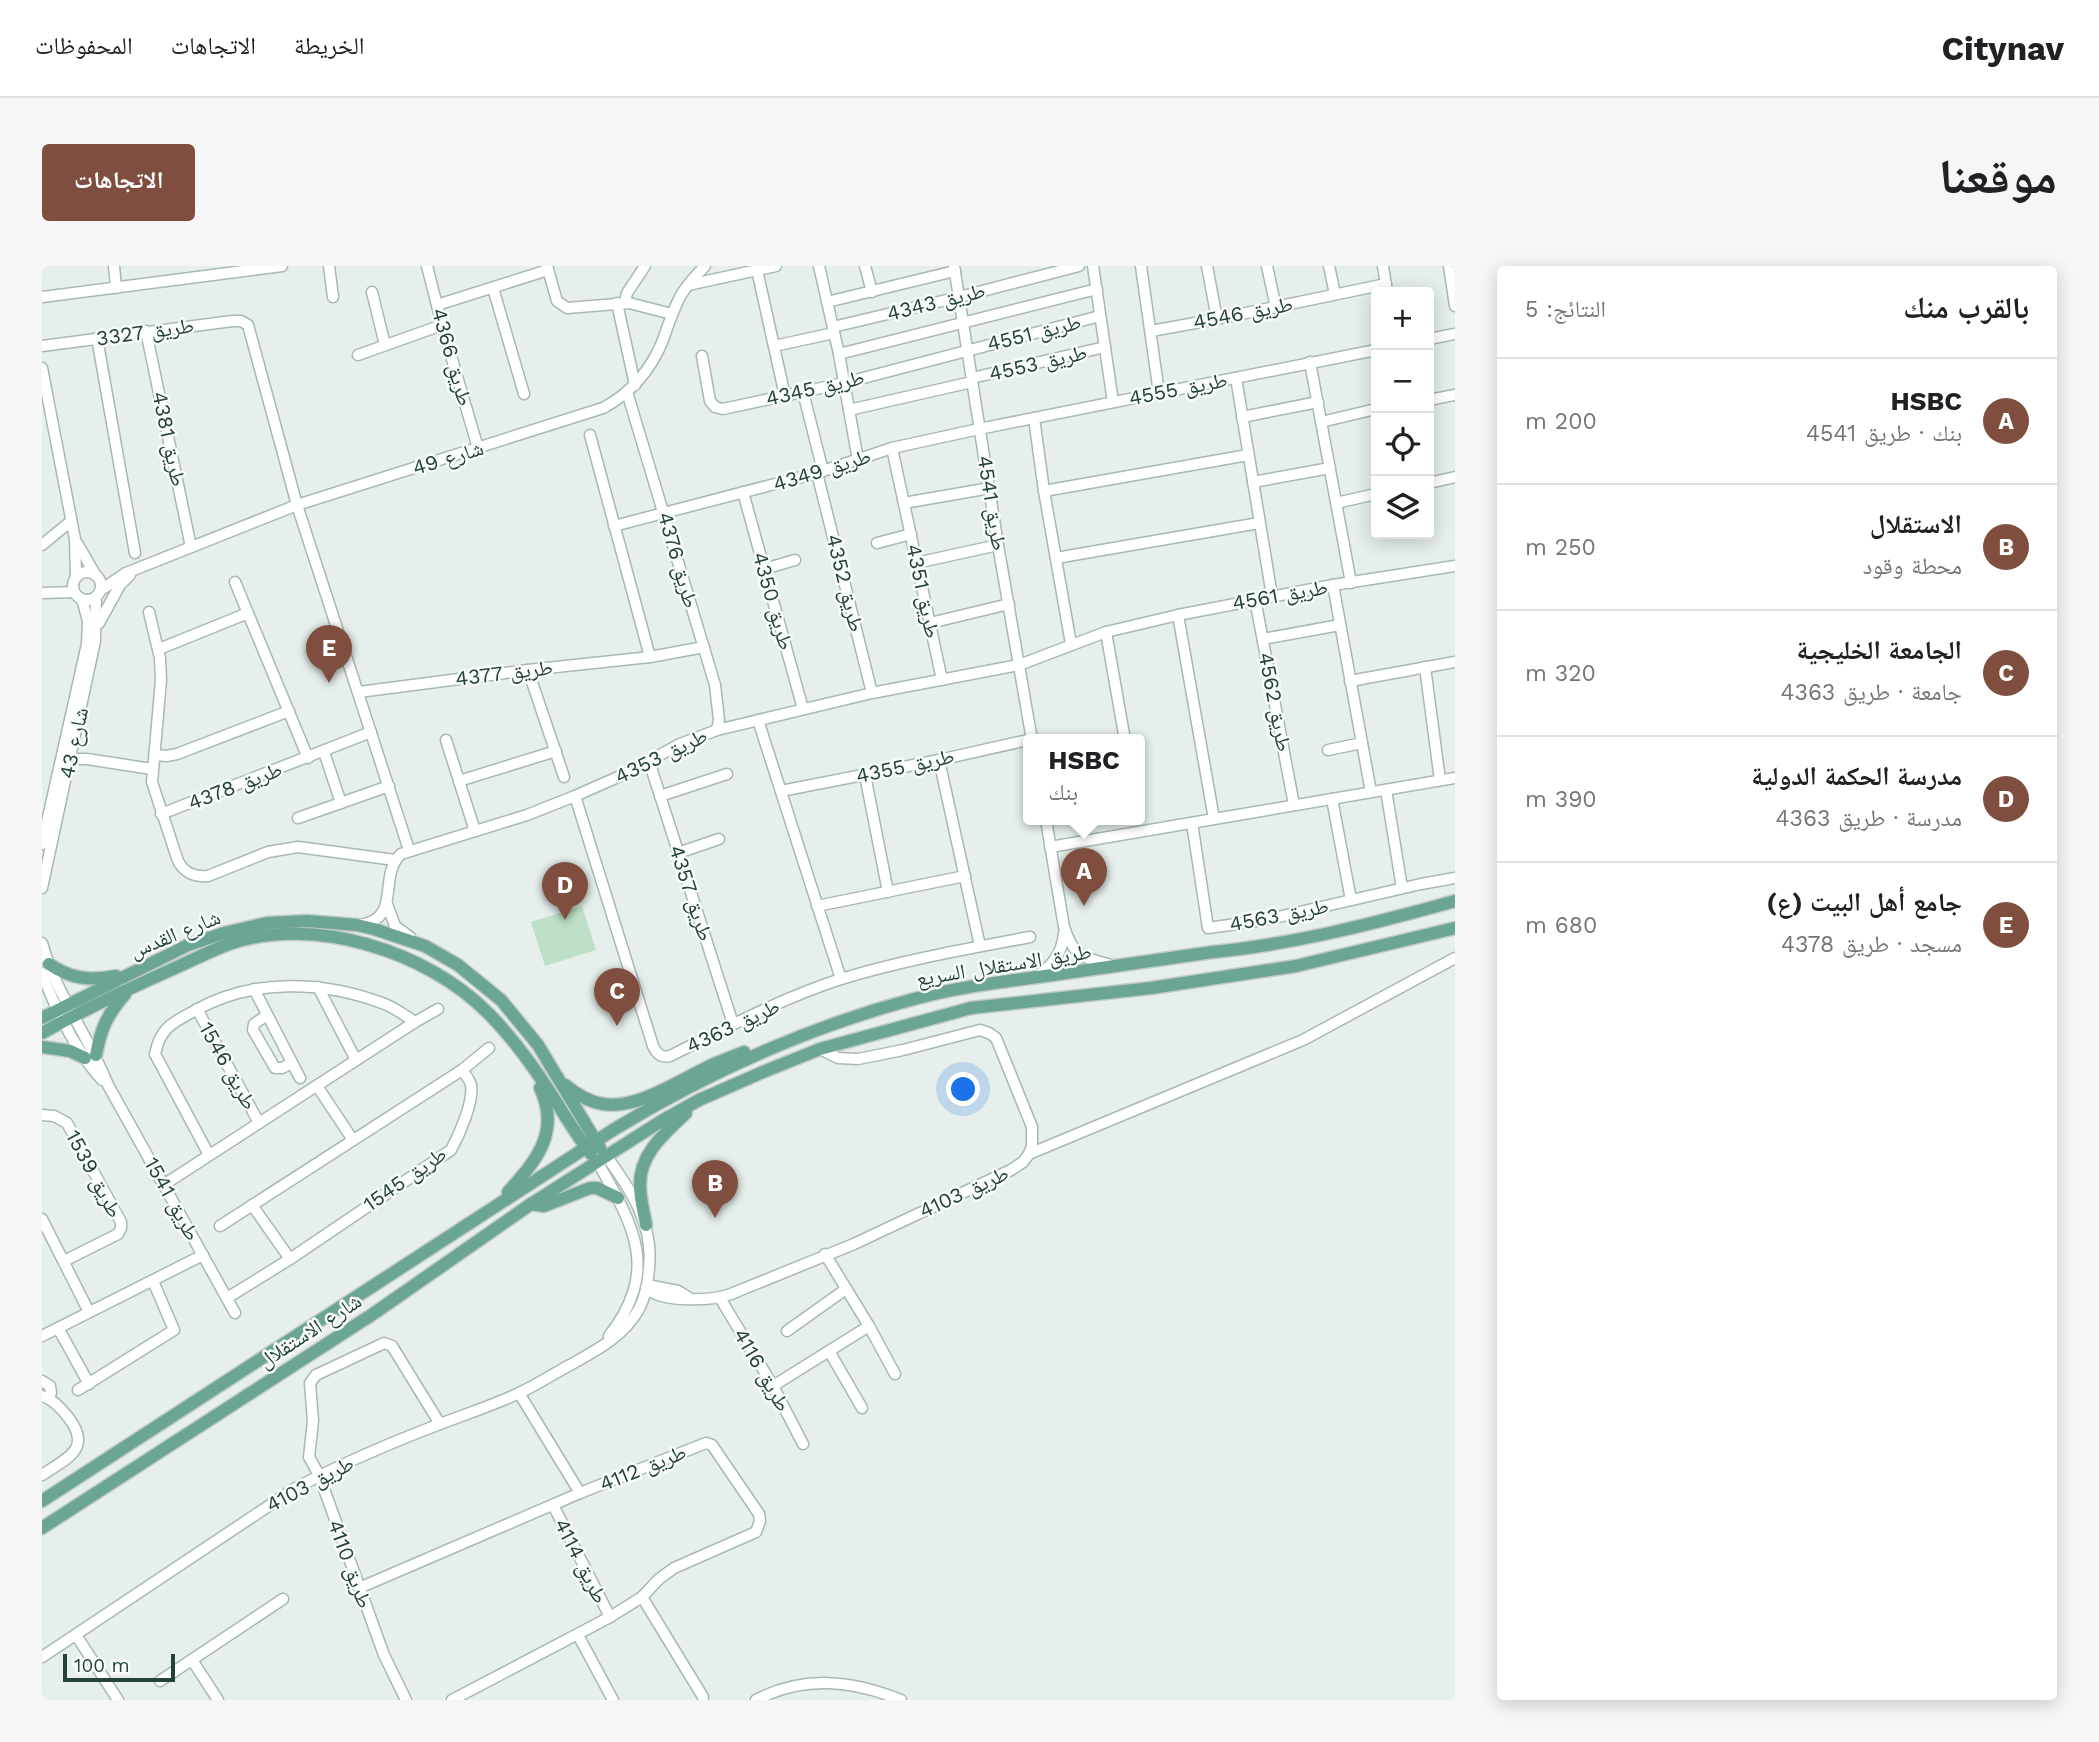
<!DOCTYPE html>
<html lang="ar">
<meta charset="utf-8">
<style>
body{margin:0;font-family:"Work Sans","Noto Naskh Arabic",sans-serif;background:#f6f6f6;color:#202124;direction:rtl}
.controls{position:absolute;right:21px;top:21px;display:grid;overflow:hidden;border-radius:7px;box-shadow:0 4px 18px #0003}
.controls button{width:63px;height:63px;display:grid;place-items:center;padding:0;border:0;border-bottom:2px solid #e0e0e0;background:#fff;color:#202124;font:35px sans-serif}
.scale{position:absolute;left:21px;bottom:18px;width:112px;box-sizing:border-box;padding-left:7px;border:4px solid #24423a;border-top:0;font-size:19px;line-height:24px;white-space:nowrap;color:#24423a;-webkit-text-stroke:5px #f7fbf9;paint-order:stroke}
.you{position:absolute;left:922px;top:824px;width:24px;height:24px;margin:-18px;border:5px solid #fff;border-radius:50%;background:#1a73e8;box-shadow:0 0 0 10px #1a73e833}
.badge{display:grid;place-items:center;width:46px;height:46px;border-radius:50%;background:#7f4e3f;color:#fff;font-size:23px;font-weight:700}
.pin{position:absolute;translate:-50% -58px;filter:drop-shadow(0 2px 4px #0008)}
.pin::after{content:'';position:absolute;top:37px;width:24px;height:21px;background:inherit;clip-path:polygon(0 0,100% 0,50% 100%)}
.popup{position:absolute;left:981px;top:468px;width:122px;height:91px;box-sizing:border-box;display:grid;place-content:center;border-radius:7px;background:#fff;filter:drop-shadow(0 2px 5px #0005);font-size:23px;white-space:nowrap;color:#757577}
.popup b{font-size:26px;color:#202124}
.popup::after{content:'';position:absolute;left:50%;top:100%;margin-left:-14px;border:14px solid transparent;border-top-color:#fff}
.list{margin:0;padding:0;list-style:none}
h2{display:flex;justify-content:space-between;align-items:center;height:91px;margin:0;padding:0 28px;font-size:30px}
h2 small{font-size:23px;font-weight:400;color:#757577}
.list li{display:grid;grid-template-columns:46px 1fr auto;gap:21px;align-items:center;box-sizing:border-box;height:126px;padding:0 28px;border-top:2px solid #e0e0e0}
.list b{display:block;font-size:26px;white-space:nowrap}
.list p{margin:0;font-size:23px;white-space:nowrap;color:#757577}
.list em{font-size:23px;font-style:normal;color:#757577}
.icon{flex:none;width:38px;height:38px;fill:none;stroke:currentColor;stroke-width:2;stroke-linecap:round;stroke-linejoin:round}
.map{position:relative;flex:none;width:1413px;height:1434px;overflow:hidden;direction:ltr;border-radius:7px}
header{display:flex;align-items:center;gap:42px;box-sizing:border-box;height:98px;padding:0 35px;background:#fff;border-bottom:2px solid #e0e0e0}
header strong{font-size:33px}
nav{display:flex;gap:38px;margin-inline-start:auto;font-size:24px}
.intro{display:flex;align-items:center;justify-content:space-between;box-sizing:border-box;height:168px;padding:0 42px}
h1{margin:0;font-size:49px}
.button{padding:18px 32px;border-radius:7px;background:#7f4e3f;color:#fff;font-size:24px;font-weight:700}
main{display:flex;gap:42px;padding:0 42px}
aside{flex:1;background:#fff;border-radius:7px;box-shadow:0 4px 18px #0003}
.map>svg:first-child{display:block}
.green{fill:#bfe0c8}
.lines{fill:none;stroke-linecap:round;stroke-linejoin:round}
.minor-casing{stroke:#a8b8b2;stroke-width:13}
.major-casing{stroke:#c2cac8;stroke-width:15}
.minor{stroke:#fff;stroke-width:10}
.major{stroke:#6aa596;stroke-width:12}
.labels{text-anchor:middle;stroke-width:5;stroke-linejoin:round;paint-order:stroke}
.street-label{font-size:21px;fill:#24423a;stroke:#f7fbf9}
</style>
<header>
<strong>Citynav</strong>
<nav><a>الخريطة</a><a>الاتجاهات</a><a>المحفوظات</a></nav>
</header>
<div class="intro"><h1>موقعنا</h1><a class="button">الاتجاهات</a></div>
<main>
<aside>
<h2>بالقرب منك<small>النتائج: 5</small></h2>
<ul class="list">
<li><span class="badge">A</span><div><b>HSBC</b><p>بنك · طريق 4541</p></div><em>200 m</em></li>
<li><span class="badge">B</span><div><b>الاستقلال</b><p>محطة وقود</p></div><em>250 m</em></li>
<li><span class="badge">C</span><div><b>الجامعة الخليجية</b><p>جامعة · طريق 4363</p></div><em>320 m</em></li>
<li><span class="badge">D</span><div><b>مدرسة الحكمة الدولية</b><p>مدرسة · طريق 4363</p></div><em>390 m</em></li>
<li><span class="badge">E</span><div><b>جامع أهل البيت (ع)</b><p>مسجد · طريق 4378</p></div><em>680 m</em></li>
</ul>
</aside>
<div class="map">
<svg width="1413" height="1434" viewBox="0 0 1413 1434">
<rect width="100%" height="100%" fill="#e6efeb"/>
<!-- green -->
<path class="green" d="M 540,640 L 554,684 L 503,700 L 489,656 Z"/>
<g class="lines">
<!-- minor casing -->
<g class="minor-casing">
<g id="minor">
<path d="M 72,0 L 74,22"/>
<path d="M 287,0 L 291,31"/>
<path d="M 385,0 L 400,59 L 436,182"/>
<path d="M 505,0 L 515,35 L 525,42 L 587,37 L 630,48"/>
<path d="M 777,0 L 797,88 L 816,194"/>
<path d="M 823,0 L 830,26"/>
<path d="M 912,0 L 956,279 L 990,474"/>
<path d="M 1051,0 L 1071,136"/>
<path d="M 1099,0 L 1117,127"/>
<path d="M 1165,0 L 1175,53"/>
<path d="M 1225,0 L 1234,42"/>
<path d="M 1287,0 L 1293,28"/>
<path d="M 1341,0 L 1345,26"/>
<path d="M 1407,0 L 1413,40"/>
<path d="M 715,4 L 743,130"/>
<path d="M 646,19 L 734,0"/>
<path d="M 451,22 L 482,128"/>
<path d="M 330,26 L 343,79"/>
<path d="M 0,31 L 240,0"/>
<path d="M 583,36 L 585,27 L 603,0"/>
<path d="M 785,36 L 913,5"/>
<path d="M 575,37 L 593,119"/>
<path d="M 395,39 L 506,4"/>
<path d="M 791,61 L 917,31 L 1037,0"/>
<path d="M 104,65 L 149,281"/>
<path d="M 1109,65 L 1175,53 L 1344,18"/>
<path d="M 55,72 L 93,287"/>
<path d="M 1387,73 L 1413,68"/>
<path d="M 0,80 L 190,55 L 199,55 L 206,59 L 255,239 L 367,584"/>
<path d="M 732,80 L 792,67"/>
<path d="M 797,88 L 1055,23"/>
<path d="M 316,89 L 400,59"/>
<path d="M 660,90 L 668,135 L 673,141 L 681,143 L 802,117 L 1058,50"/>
<path d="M 1268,96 L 1309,317"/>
<path d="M 0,102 L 33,273 L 34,310"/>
<path d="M 930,112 L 1063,81"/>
<path d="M 1194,112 L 1230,330"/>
<path d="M 585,126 L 673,419 L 677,454 L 675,464"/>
<path d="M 761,126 L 781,205"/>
<path d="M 1387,134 L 1413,129"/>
<path d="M 807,144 L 930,116"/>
<path d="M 1200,151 L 1276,136"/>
<path d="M 992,152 L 1002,225 L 1029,378"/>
<path d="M 1279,156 L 1334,143"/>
<path d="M 548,169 L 608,391"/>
<path d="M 850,182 L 900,414"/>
<path d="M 775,207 L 830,427"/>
<path d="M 1211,216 L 1288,202"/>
<path d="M 1387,217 L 1413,211"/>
<path d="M 1002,225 L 1206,189"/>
<path d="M 701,226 L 761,443"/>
<path d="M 862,237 L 948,222"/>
<path d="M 1294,237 L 1334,228"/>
<path d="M 572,260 L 775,207 L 850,182 L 937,163 L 1334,84"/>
<path d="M 35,277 L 53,308"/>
<path d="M 835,277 L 869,268"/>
<path d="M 0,279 L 29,255"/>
<path d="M 1014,292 L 1217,257"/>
<path d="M 874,297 L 956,279"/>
<path d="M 722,303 L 753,294"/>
<circle cx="45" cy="320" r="14"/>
<path d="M 193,316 L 266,492"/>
<path d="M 1291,319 L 1329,526"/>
<path d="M 59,324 L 84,307 L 255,239 L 561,142 C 589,127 609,104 621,74 C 626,59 631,44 639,29 C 646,18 654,9 663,0"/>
<path d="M 0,327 L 32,326"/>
<path d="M 1213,333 L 1252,539"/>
<path d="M 107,346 L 118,392 L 119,414 L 110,516 L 136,595 C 143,608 153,611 166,610 L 226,586 L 256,581 L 353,594"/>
<path d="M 1136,349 L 1172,553"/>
<path d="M 57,357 L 78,319 L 88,309"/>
<path d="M 888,357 L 967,338"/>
<path d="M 1064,366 L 1083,474"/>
<path d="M 1221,373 L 1298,359"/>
<path d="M 117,383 L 206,347"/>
<path d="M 1383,401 L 1398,514"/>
<path d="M 486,404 L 522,511"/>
<path d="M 1308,415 L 1413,396"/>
<path d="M 317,426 L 486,404 L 608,391 L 662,381"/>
<path d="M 716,454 L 799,713"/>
<path d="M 404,474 L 433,565"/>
<path d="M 1286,484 L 1320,477"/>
<path d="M 282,486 L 299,537"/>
<path d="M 113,489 L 124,490 L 135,488 L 247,445"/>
<path d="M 29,493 L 45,493 L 110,503"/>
<path d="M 897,494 L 938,680"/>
<path d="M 607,495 L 691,758"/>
<path d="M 823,509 L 846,626"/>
<path d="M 417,515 L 514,485"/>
<path d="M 1344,524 L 1360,622"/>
<path d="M 739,525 L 897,494 L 986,474"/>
<path d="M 533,530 L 611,780 C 615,788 619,792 628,790 C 684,762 740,732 799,713 C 861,694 925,683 988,671"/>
<path d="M 618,530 L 685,508"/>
<path d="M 1290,533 L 1309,634"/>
<path d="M 119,548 L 329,466"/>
<path d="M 256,552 L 347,520"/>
<path d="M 1004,554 L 1022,661 C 1032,691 1040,691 1069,699"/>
<path d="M 1150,557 L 1166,662 L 1223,654 L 1379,618 L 1413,612"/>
<path d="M 0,578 L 45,378 L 46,355 L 40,333"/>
<path d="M 1008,581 L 1413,512"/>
<path d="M 636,587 L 677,573"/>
<path d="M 0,622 L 53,375 L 54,331"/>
<path d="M 345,638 L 353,660 L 368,671"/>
<path d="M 775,640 L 923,610"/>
<path d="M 318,659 C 361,652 335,611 359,588 L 485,549 L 533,530 L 585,507 L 638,478 L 675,464 L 830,427 L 977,399 L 1064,366 L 1136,349 L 1291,319 L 1413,300"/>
<path d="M 0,677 C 13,726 47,771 66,819 L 193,1047"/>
<path d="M 0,707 C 14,744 33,784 60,814"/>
<path d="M 995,711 C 1011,698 1020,688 1022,667"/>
<path d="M 276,721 L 314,794"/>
<path d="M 212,723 L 258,812"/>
<path d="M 573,730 L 593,725"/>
<path d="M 155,743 L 217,857"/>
<path d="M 225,749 L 212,758 L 211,764 L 233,802 L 240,802 L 250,797"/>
<path d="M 275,820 L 311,874"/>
<path d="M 0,849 L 12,850 L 25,857 L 79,956 L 79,962 L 76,968 L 22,995"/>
<path d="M 987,888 L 1261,774 L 1413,692"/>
<path d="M 167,889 L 113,788 C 119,760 131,757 154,744 C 211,712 281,715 340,737 C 352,741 362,749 373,756"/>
<path d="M 556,897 C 592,960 618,1004 567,1070"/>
<path d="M 123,918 L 373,756 L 396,743"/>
<path d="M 210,939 L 248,993"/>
<path d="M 0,953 L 47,1046"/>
<path d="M 178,960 L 420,804 L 447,782"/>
<path d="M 783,988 L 827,1060 L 853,1108"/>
<path d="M 610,1020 L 636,1025 L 646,1031"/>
<path d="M 604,1022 C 620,1037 670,1035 689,1028 L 812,978 L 969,904 L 981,896 L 987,888 L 990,880 L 990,861 L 954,772 L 947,767 L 938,764 L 861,784 L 816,793 L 796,792 L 778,783"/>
<path d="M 185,1032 L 248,993 L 409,884 C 417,869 432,836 429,819 C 428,814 423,808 420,804"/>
<path d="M 678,1032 L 731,1120 L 761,1178"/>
<path d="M 16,1062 L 47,1118"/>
<path d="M 745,1065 L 804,1023"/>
<path d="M 0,1070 L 161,989"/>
<path d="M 787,1085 L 820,1142"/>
<path d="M 0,1115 L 8,1120 L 9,1127 L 7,1132"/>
<path d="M 731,1120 L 827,1060"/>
<path d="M 36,1124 L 132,1064 L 111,1015"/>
<path d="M 477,1127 L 538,1227"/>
<path d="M 0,1130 C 11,1133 19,1142 26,1151 C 51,1183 25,1192 0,1209"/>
<path d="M 511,1239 L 568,1351"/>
<path d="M 317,1322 L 538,1227 L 664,1177 L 670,1179 L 717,1248 L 718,1255 L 714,1266 L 632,1302 L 617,1313 L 600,1331 L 568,1351 L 410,1434"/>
<path d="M 600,1331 L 661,1431"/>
<path d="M 34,1369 L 76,1434"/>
<path d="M 536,1369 L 571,1434"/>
<path d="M 0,1391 L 252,1223 C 299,1198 348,1177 398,1158 C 424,1148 452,1139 477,1127 C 495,1119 511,1108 528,1099 C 555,1084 582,1070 597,1043 C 604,1030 606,1015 607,1002 C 612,959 589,924 565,891"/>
<path d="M 150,1394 L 176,1434"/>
<path d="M 118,1415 L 241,1333"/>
<path d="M 364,1434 L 342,1389 L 277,1209 L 267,1191 L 271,1155 L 268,1117 L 274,1109 L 338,1079 L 342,1077 L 350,1080 L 398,1158"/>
<path d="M 714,1434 C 762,1409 810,1414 859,1434"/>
</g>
</g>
<!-- major casing -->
<g class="major-casing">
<g id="major">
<path d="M 7,698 C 29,713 48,715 74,710"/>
<path d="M 0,752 L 146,679 L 182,667 L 225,657 L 265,655 L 315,659 L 332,663 L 383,680 L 416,699 L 459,734 L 496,779 L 558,882"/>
<path d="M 0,767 C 43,743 88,722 133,702 C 151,694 168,685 187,678 C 271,649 385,685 446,747 C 477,778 502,816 525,853 C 533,865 540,877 549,888"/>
<path d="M 0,781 L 28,785 L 43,792"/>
<path d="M 54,789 C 59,762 65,749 83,728"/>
<path d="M 523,819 C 534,828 547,836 561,838 C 596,844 641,812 672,798 C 682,794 692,790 702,786"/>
<path d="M 466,926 C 494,895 519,866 498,822"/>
<path d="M 489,938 L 502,940 L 548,922 L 555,922 L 576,932"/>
<path d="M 604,959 C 602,946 598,933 598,920 C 597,888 623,867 644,847"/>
<path d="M 0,1235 L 571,864 C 665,807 766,761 872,733 C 915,721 959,716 1003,710 C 1059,702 1115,694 1171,686 C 1253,678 1334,657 1413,635"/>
<path d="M 0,1262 L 331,1048 L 489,938 L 621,854 L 657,834 L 721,806 L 778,783 L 929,742 L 1109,722 L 1254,700 L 1413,662"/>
</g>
</g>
<!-- minor -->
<use href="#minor" class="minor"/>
<!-- major -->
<use href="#major" class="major"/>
</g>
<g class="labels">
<!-- street labels -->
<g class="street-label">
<text transform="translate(894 36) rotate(-14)" y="7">طريق 4343</text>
<text transform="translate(1201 47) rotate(-11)" y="7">طريق 4546</text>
<text transform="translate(103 66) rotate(-8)" y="7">طريق 3327</text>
<text transform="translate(992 67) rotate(-14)" y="7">طريق 4551</text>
<text transform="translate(410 91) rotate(74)" y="7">طريق 4366</text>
<text transform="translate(996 97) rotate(-13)" y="7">طريق 4553</text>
<text transform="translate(773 122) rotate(-13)" y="7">طريق 4345</text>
<text transform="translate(1136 123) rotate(-11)" y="7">طريق 4555</text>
<text transform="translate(127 173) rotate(78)" y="7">طريق 4381</text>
<text transform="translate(406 192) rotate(-17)" y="7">شارع 49</text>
<text transform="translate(780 204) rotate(-17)" y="7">طريق 4349</text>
<text transform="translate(950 237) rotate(81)" y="7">طريق 4541</text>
<text transform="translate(636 294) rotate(74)" y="7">طريق 4376</text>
<text transform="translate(803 317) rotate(76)" y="7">طريق 4352</text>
<text transform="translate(881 325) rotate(78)" y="7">طريق 4351</text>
<text transform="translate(1238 329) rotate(-10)" y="7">طريق 4561</text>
<text transform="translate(731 335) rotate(74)" y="7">طريق 4350</text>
<text transform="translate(462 407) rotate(-7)" y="7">طريق 4377</text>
<text transform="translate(1233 436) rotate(79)" y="7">طريق 4562</text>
<text transform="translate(32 477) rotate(-78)" y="7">شارع 43</text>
<text transform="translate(619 490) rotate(-26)" y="7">طريق 4353</text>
<text transform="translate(863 500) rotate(-12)" y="7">طريق 4355</text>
<text transform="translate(193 520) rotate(-21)" y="7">طريق 4378</text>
<text transform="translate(649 627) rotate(72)" y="7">طريق 4357</text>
<text transform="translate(1237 649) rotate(-11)" y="7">طريق 4563</text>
<text transform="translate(133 668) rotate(-22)" y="7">شارع القدس</text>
<text transform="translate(962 699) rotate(-9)" y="7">طريق الاستقلال السريع</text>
<text transform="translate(691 760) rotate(-25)" y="7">طريق 4363</text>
<text transform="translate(186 800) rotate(61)" y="7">طريق 1546</text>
<text transform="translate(52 908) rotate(62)" y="7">طريق 1539</text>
<text transform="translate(363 913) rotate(-35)" y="7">طريق 1545</text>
<text transform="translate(922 926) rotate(-25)" y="7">طريق 4103</text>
<text transform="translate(130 933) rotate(61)" y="7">طريق 1541</text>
<text transform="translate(268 1065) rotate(-33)" y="7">شارع الاستقلال</text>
<text transform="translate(720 1104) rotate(60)" y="7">طريق 4116</text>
<text transform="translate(601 1202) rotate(-22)" y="7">طريق 4112</text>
<text transform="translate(268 1218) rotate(-28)" y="7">طريق 4103</text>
<text transform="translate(539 1295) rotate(63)" y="7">طريق 4114</text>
<text transform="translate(308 1298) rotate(70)" y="7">طريق 4110</text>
</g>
</g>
</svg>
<div class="controls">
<button>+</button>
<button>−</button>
<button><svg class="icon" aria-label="locate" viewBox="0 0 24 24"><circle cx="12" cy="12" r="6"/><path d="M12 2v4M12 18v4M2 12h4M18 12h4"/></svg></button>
<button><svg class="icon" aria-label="layers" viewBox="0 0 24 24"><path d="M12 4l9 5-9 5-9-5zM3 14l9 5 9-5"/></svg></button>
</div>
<div class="scale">100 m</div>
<div class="you"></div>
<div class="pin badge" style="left:1042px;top:640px">A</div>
<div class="popup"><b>HSBC</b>بنك</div>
<div class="pin badge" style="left:673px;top:952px">B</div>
<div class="pin badge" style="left:575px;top:760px">C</div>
<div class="pin badge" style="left:523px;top:654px">D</div>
<div class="pin badge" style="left:287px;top:417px">E</div>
</div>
</main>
